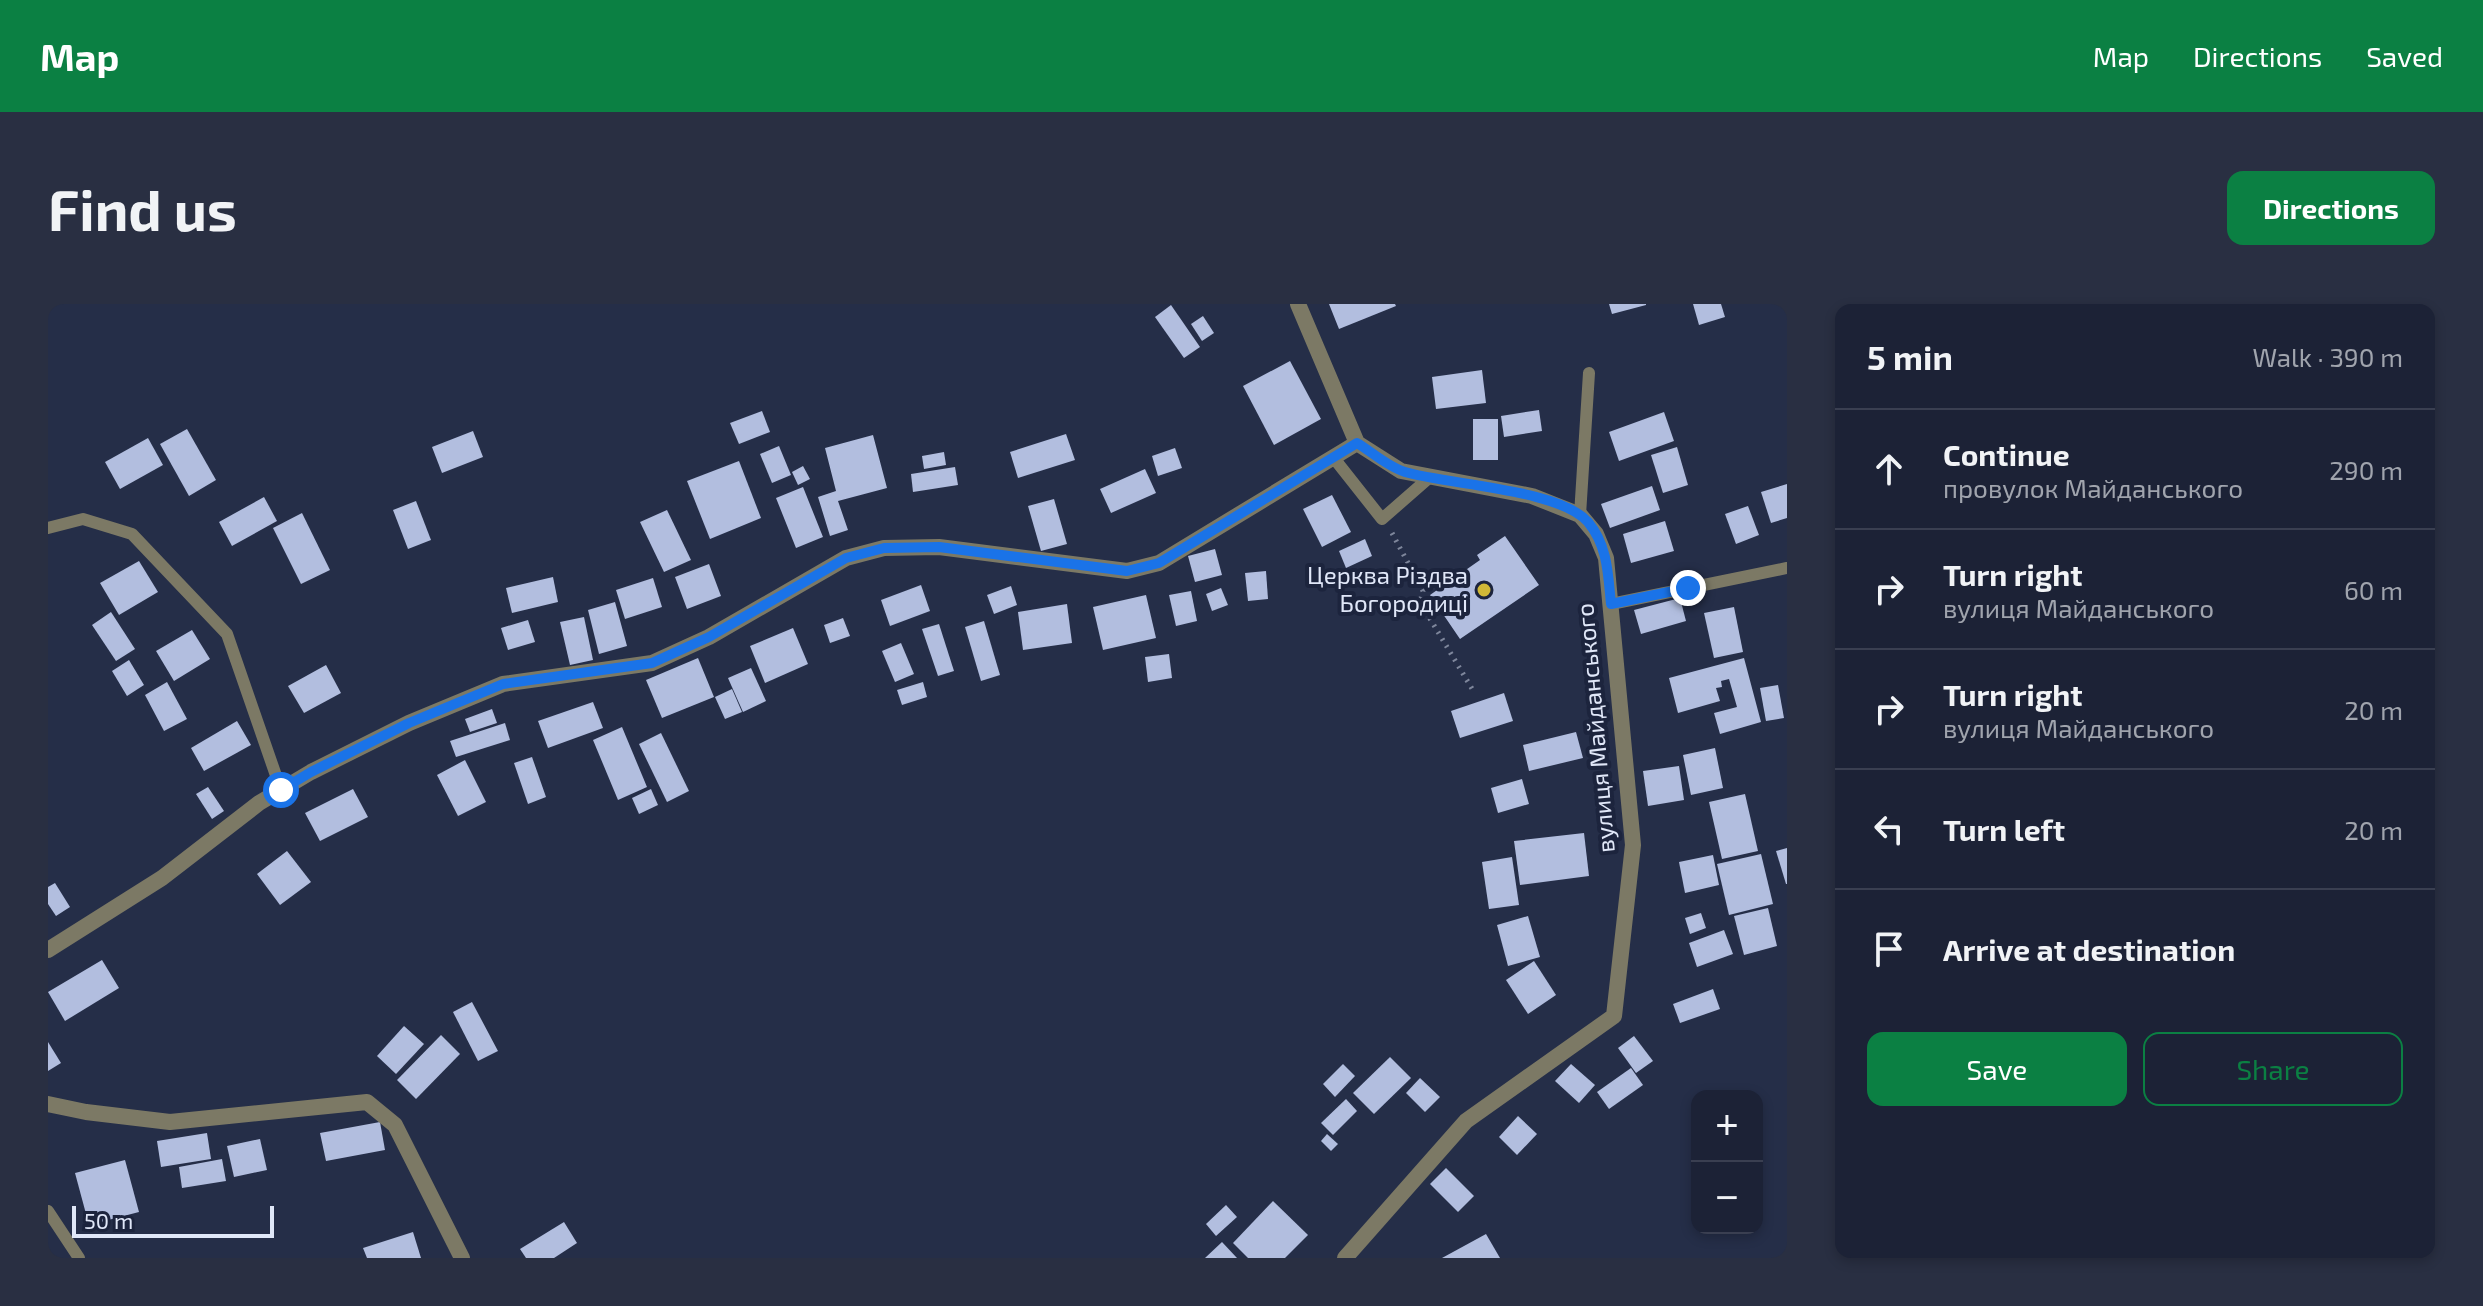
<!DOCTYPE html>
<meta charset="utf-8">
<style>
body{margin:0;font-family:"Exo 2",sans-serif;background:#292f42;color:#f1f3f6}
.controls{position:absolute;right:24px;bottom:24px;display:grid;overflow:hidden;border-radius:16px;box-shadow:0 4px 12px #0003}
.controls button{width:72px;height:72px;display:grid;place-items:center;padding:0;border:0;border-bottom:2px solid #3a3f51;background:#1c2236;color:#f1f3f6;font:40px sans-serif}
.scale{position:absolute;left:24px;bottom:20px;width:202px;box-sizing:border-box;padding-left:8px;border:4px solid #e0e7f8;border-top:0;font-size:22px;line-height:28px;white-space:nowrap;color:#e0e7f8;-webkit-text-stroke:6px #1c243d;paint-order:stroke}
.stop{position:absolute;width:24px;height:24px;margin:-18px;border:6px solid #1a73e8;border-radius:50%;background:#fff}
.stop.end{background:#1a73e8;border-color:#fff;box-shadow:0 2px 8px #0008}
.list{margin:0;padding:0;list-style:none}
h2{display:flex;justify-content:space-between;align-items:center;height:104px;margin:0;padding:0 32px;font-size:34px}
h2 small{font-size:26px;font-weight:400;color:#a0a4ad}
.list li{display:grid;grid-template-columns:52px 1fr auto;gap:24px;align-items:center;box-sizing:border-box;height:120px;padding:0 32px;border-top:2px solid #3a3f51}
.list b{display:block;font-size:30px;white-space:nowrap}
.list p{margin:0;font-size:26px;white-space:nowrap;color:#a0a4ad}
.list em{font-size:26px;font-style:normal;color:#a0a4ad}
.actions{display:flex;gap:16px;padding:24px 32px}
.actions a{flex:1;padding:18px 0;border:2px solid #0b8043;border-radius:16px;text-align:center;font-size:28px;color:#0b8043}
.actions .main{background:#0b8043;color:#fff}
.icon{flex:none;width:44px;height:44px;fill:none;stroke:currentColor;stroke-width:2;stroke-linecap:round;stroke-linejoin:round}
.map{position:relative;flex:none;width:1739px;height:954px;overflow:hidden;border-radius:16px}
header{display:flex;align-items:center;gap:48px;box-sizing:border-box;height:112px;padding:0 40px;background:#0b8043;color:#fff}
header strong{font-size:38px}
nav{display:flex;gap:44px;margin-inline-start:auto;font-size:28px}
.intro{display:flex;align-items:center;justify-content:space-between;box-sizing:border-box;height:192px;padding:0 48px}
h1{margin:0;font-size:56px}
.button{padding:20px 36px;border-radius:16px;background:#0b8043;color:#fff;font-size:28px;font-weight:700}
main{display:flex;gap:48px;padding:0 48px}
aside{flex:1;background:#1c2236;border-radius:16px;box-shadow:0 4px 12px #0003}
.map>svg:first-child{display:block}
.building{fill:#b2bedf}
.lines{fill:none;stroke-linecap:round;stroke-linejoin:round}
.path{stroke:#7e869b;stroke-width:5;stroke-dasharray:2 6;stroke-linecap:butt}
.service{stroke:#7c7965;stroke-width:12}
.minor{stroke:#7c7965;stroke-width:16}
.route{stroke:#1a73e8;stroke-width:10}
.poi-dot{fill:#d0b837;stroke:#1c243d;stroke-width:3}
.labels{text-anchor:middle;stroke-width:8;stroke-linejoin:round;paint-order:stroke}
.poi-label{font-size:24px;fill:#e0e7f8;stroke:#1c243d;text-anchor:end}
.street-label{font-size:24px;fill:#e0e7f8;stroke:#1c243d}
</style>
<header>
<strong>Map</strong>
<nav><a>Map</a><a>Directions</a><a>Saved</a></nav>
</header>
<div class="intro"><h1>Find us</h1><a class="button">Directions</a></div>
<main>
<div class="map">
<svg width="1739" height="954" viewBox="0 0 1739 954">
<rect width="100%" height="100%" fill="#252e48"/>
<!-- building -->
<g class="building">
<path d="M 1281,0 L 1347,0 L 1348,2 L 1291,25 Z"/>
<path d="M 1561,0 L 1598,0 L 1598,1 L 1564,10 Z"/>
<path d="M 1645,0 L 1673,0 L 1677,13 L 1651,21 Z"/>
<path d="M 1123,1 L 1152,43 L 1136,54 L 1107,13 Z"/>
<path d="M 1155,12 L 1166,29 L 1154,37 L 1143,20 Z"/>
<path d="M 1242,57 L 1273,115 L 1226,141 L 1195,82 Z"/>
<path d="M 1434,66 L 1438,99 L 1388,105 L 1384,73 Z"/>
<path d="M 1491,106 L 1494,127 L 1456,133 L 1453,112 Z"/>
<path d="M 714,107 L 722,128 L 691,140 L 682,119 Z"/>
<path d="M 1616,108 L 1626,137 L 1571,157 L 1561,128 Z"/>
<rect x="1425" y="115" width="25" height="41"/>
<path d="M 139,125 L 168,176 L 141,192 L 112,140 Z"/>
<path d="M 425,127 L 435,153 L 394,169 L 384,143 Z"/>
<path d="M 1018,130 L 1027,156 L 970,174 L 962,148 Z"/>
<path d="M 825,131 L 839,184 L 790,197 L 800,226 L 782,232 L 770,193 L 788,187 L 777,144 Z"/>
<path d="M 100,134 L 115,161 L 72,185 L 57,158 Z"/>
<path d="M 731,142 L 743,171 L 724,179 L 712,150 Z"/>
<path d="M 1629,143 L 1640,181 L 1615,189 L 1603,151 Z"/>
<path d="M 1127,144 L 1134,164 L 1110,172 L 1104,152 Z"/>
<path d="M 896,148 L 898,161 L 876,165 L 874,152 Z"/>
<path d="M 691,157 L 713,214 L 662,235 L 639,177 Z"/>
<path d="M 755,162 L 762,175 L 750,181 L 744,168 Z"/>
<path d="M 907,163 L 910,181 L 865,188 L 863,170 Z"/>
<path d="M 1097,165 L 1108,189 L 1063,209 L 1052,185 Z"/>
<path d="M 1739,180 L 1739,214 L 1723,219 L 1713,188 Z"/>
<path d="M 1604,182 L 1612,206 L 1562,224 L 1553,200 Z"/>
<path d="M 755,183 L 775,233 L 748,244 L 728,194 Z"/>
<path d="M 1284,191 L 1303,228 L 1274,243 L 1255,205 Z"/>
<path d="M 216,193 L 229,217 L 184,242 L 171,218 Z"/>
<path d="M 1006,195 L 1019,240 L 993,247 L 980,202 Z"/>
<path d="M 368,197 L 383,236 L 360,245 L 345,206 Z"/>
<path d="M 1700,202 L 1711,231 L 1688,240 L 1677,210 Z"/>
<path d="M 619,206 L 643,256 L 616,268 L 592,218 Z"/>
<path d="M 254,209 L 282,266 L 253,280 L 225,224 Z"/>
<path d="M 1617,217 L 1626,247 L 1583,259 L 1575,230 Z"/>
<path d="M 1457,232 L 1491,281 L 1412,335 L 1382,291 L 1432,256 L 1429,251 Z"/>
<path d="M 1317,235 L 1324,252 L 1298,264 L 1291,247 Z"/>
<path d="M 1167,245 L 1174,271 L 1147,278 L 1140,252 Z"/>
<path d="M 91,257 L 110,288 L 71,311 L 52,279 Z"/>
<path d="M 661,260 L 673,292 L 639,305 L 627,273 Z"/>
<path d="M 1218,267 L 1220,295 L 1200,297 L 1197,269 Z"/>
<path d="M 505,273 L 510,298 L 464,309 L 458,284 Z"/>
<path d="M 605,274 L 614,303 L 577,315 L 568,286 Z"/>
<path d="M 873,281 L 882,307 L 842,322 L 833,296 Z"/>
<path d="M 963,282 L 969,301 L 946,310 L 939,291 Z"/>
<path d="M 1173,284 L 1180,301 L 1164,307 L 1158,290 Z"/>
<path d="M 1143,287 L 1149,317 L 1128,322 L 1121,291 Z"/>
<path d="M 1098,291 L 1108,334 L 1055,346 L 1045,303 Z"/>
<path d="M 1632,294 L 1638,317 L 1593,330 L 1586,306 Z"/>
<path d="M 567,298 L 579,342 L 551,350 L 540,306 Z"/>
<path d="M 1019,300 L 1024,339 L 975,346 L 970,308 Z"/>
<path d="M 1686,303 L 1695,348 L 1666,354 L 1656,309 Z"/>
<path d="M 63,308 L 87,345 L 68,357 L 44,321 Z"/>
<path d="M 536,313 L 545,356 L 522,361 L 512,318 Z"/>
<path d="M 795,314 L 802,332 L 782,339 L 776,321 Z"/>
<path d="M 480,316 L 487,338 L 460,346 L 453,324 Z"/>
<path d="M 936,317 L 952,371 L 933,377 L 917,323 Z"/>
<path d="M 891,320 L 906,367 L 890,372 L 874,325 Z"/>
<path d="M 745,324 L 760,360 L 717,379 L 702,342 Z"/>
<path d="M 144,326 L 162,355 L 126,377 L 108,347 Z"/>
<path d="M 853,339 L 866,370 L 847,378 L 834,347 Z"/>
<path d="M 1121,350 L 1124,374 L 1100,378 L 1097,353 Z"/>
<path d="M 650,354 L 666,393 L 614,414 L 598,376 Z"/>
<path d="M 1696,354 L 1713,418 L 1672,430 L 1666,409 L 1689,403 L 1681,375 L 1673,377 L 1674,383 L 1668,384 L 1672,397 L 1630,409 L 1621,374 Z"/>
<path d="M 81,356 L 96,381 L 79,392 L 64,367 Z"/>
<path d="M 278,361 L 293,389 L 256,409 L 240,382 Z"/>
<path d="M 703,364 L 718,397 L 695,408 L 680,374 Z"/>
<path d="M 119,378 L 139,415 L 116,427 L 97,391 Z"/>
<path d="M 875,378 L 879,393 L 854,401 L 849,386 Z"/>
<path d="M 1730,381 L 1736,414 L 1718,417 L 1712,384 Z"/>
<path d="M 684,385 L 694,408 L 677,415 L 667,393 Z"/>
<path d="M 1456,389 L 1465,417 L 1412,434 L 1403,407 Z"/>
<path d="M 545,398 L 555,424 L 500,444 L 490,417 Z"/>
<path d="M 444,405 L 449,419 L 422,428 L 417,415 Z"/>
<path d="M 189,417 L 203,441 L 156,467 L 143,444 Z"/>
<path d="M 457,419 L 462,436 L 408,453 L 402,437 Z"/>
<path d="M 574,423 L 599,483 L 570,496 L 545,436 Z"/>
<path d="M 1528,428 L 1535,454 L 1481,467 L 1475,441 Z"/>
<path d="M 613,429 L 641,487 L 619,498 L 591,440 Z"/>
<path d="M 1667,444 L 1675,484 L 1643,491 L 1635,451 Z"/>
<path d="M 484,453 L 498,493 L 480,500 L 466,459 Z"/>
<path d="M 417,456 L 438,498 L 410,512 L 389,471 Z"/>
<path d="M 1631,462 L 1636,496 L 1600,502 L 1595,467 Z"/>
<path d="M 1474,475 L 1481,500 L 1450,509 L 1443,484 Z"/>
<path d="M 160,483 L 176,507 L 164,515 L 148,490 Z"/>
<path d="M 305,485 L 320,513 L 272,537 L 257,509 Z"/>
<path d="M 603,485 L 610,501 L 591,510 L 584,494 Z"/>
<path d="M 1697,490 L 1710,547 L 1674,555 L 1661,498 Z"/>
<path d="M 1536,529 L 1541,572 L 1472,581 L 1466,537 Z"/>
<path d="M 1739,544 L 1739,580 L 1738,580 L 1728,547 Z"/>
<path d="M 239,547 L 263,578 L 232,601 L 209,570 Z"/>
<path d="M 1713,550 L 1725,600 L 1681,611 L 1669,560 Z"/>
<path d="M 1665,551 L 1671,581 L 1637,589 L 1631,558 Z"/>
<path d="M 1464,553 L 1471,601 L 1441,605 L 1434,558 Z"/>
<path d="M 7,579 L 22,603 L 8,612 L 0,600 L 0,583 Z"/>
<path d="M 1720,604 L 1729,642 L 1696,651 L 1686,612 Z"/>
<path d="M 1653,609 L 1658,624 L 1642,630 L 1637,614 Z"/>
<path d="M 1480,612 L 1492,653 L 1460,662 L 1449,621 Z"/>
<path d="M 1676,626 L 1685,650 L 1649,663 L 1641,639 Z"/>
<path d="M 54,656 L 71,684 L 17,717 L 0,688 Z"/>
<path d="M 1486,657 L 1508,691 L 1480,710 L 1458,676 Z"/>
<path d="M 1665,685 L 1672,705 L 1632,719 L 1625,700 Z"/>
<path d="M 424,698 L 450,747 L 430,757 L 405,708 Z"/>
<path d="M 356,722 L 376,740 L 348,770 L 329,752 Z"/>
<path d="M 393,731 L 412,750 L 368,795 L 349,776 Z"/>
<path d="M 1586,732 L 1605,757 L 1588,769 L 1570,744 Z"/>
<path d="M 0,738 L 13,759 L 0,767 Z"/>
<path d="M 1342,753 L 1363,774 L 1326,810 L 1305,789 Z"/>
<path d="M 1295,760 L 1307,772 L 1287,793 L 1275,780 Z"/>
<path d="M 1523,760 L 1547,781 L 1531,799 L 1507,777 Z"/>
<path d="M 1583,764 L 1595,781 L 1561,805 L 1549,788 Z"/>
<path d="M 1372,774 L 1392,793 L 1377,808 L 1358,789 Z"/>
<path d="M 1298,795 L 1309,807 L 1285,831 L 1273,819 Z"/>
<path d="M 1470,812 L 1489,830 L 1469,851 L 1451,833 Z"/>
<path d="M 332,818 L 337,846 L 278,857 L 272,829 Z"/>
<path d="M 159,829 L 163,855 L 113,863 L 109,837 Z"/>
<path d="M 1279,830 L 1290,840 L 1283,847 L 1273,837 Z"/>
<path d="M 212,835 L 219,866 L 186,873 L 179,842 Z"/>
<path d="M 174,855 L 178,877 L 134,884 L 131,863 Z"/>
<path d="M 77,856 L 91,908 L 41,921 L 27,869 Z"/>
<path d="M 1398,864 L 1426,892 L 1410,908 L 1382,880 Z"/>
<path d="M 1225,897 L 1260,931 L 1237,954 L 1200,954 L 1185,939 Z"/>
<path d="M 1178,901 L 1189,913 L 1168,932 L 1158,920 Z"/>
<path d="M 516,918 L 529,939 L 506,954 L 478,954 L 472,945 Z"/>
<path d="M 365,928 L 373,954 L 319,954 L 315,944 Z"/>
<path d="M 1438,930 L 1452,954 L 1394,954 Z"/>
<path d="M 1174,938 L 1189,954 L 1157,954 Z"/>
</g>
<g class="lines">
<!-- path -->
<path class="path" d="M 1344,229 L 1375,287 L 1372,298 L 1426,388"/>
<!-- service -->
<g class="service">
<path d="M 1285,153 L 1334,215 L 1382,173"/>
<path d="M 1532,211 L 1541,69"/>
<path d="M 0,224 L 35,215 L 84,230 L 179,330 L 233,486"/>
<path d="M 1563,300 L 1739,264"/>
<path d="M 0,907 L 31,954"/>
</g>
<!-- minor -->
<g class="minor">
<path d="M 1250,0 L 1309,139 L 1353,167 L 1484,192 L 1532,211 L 1548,230 L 1558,254 L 1585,541 L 1566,712 L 1418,817 L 1297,954"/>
<path d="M 0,646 L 114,574 L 211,499 L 263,468 L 361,419 L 455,380 L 604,359 L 661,333 L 798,254 L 836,244 L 891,243 L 1079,267 L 1111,259 L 1309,139"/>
<path d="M 0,800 L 38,808 L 122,818 L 319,798 L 347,821 L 414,954"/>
</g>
</g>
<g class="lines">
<!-- route -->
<path class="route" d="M 233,486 L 263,468 L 361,419 L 455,380 L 604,359 L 661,333 L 798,254 L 836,244 L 891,243 L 1079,267 L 1111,259 L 1309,139 C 1324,148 1340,163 1357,168 C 1401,181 1511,185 1540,218 C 1560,242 1560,271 1563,300 L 1640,284"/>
</g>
<!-- markers -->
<circle class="poi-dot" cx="1436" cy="286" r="8"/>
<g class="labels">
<!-- poi labels -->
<g class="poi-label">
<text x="1420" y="280">Церква Різдва<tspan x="1420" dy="28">Богородиці</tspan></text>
</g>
<!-- street labels -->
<g class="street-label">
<text transform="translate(1548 424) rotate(-95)" y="8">вулиця Майданського</text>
</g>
</g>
</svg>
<div class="controls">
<button>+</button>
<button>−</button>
</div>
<div class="scale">50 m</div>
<div class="stop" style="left:233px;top:486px"></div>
<div class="stop end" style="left:1640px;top:284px"></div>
</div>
<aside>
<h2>5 min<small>Walk · 390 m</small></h2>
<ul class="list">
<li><svg class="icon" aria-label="ahead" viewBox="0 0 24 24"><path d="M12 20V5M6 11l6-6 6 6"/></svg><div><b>Continue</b><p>провулок Майданського</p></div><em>290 m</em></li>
<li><svg class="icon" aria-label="right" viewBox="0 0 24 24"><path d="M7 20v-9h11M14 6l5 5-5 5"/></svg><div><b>Turn right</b><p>вулиця Майданського</p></div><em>60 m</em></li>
<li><svg class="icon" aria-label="right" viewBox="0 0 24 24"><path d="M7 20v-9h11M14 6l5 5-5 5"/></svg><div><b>Turn right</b><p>вулиця Майданського</p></div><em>20 m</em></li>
<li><svg class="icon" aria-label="left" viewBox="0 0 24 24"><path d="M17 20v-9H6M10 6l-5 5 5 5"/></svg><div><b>Turn left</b></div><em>20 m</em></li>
<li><svg class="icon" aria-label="arrive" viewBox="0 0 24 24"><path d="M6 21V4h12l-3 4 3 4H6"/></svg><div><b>Arrive at destination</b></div></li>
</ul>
<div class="actions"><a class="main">Save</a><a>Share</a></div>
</aside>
</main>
